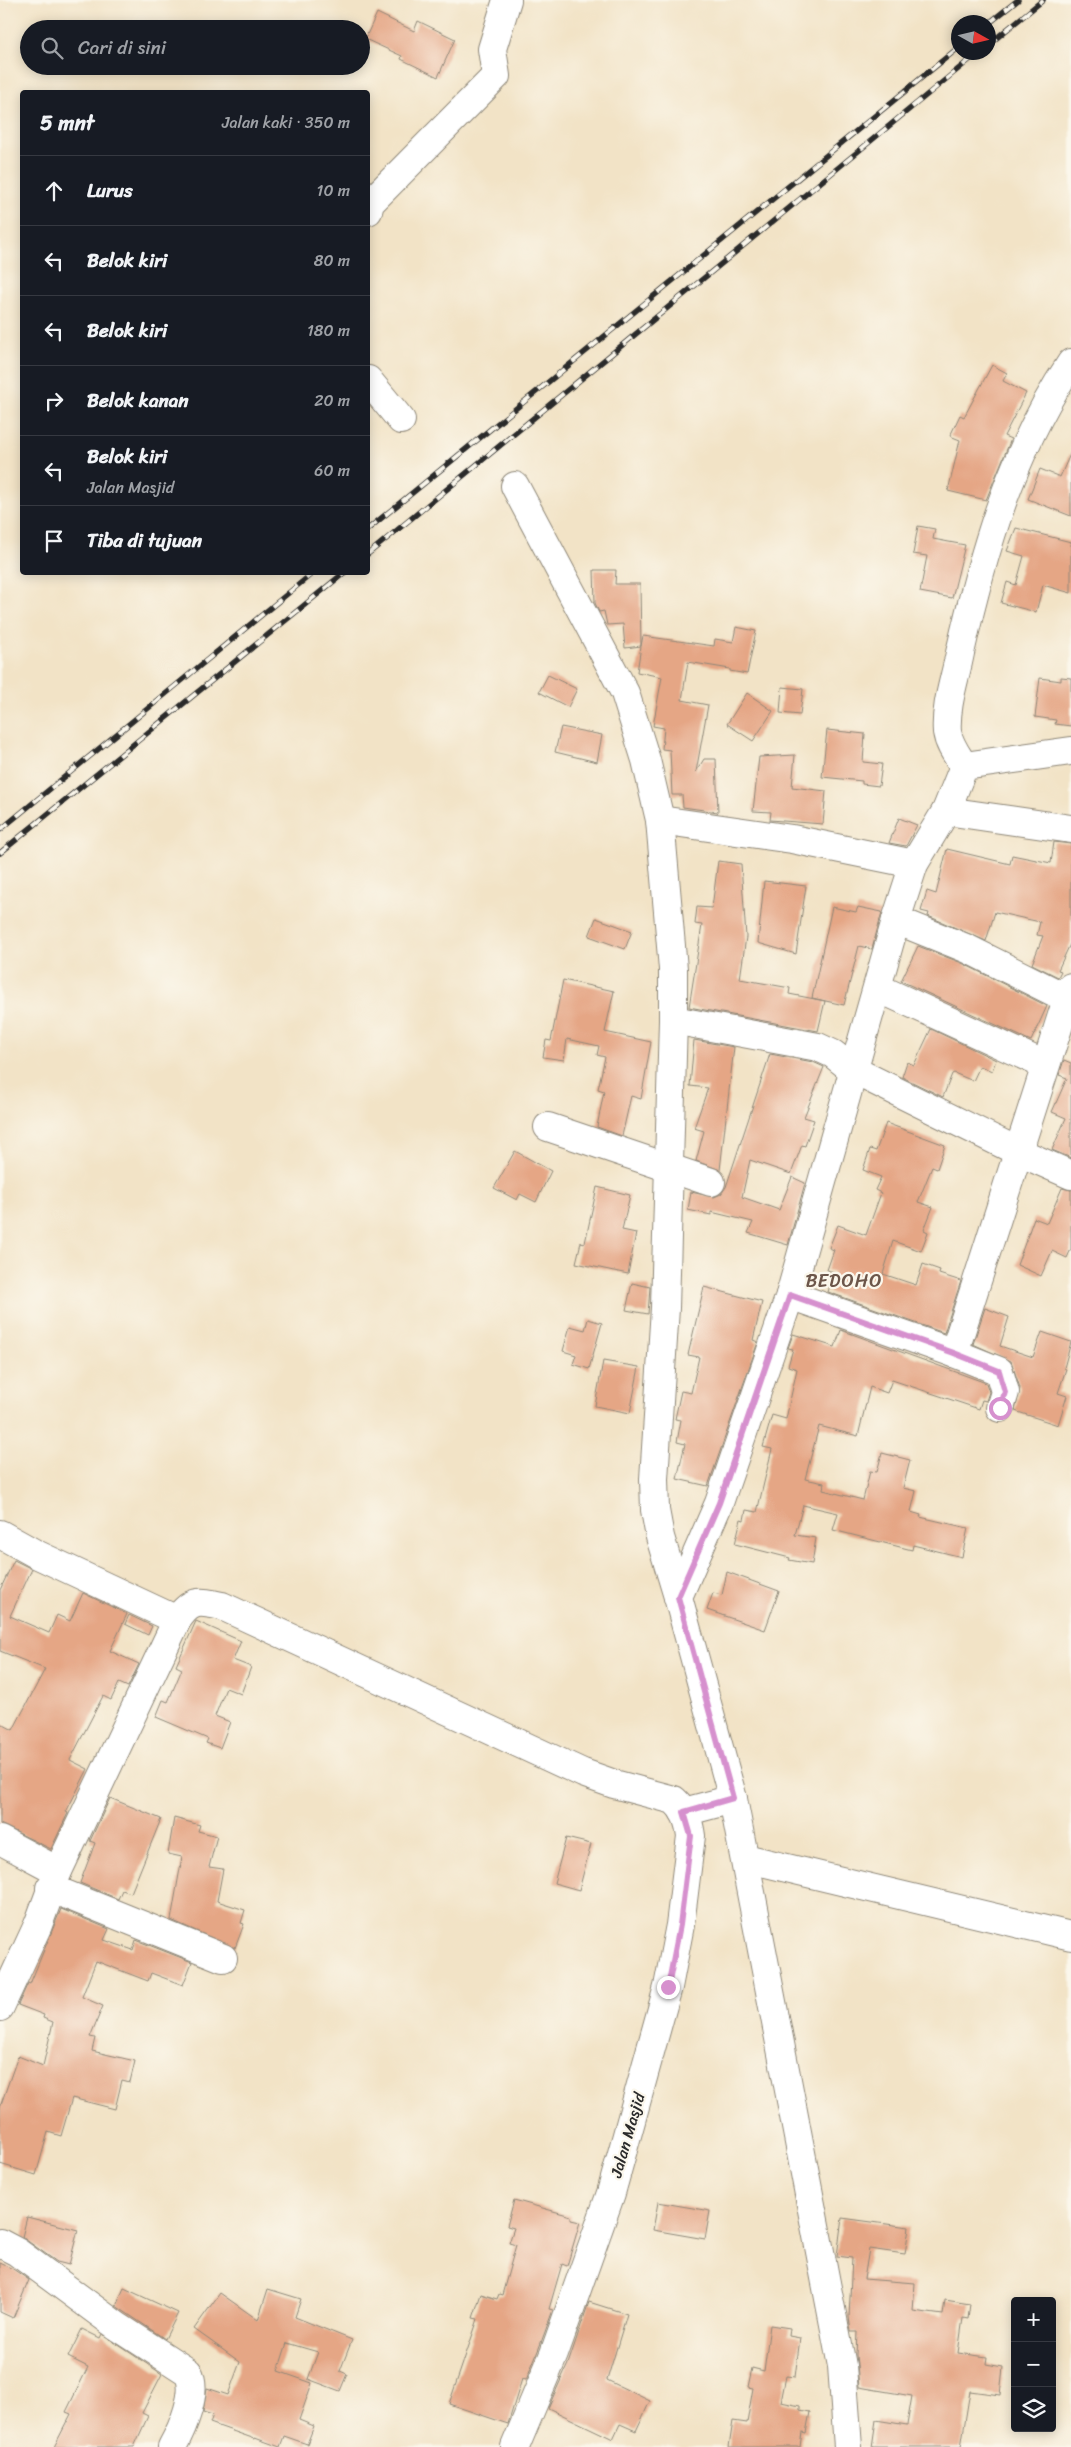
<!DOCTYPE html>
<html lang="id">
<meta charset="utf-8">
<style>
body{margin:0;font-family:Sriracha,sans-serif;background:#20242c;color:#f1f3f6}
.controls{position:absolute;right:15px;bottom:15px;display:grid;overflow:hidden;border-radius:5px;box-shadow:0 2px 12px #0003}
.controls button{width:45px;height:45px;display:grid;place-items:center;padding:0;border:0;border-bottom:1px solid #363941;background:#171b24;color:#f1f3f6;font:25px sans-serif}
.compass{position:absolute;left:951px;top:15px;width:45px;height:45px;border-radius:50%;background:#171b24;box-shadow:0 2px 12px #0003;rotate:98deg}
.stop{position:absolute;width:15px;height:15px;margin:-11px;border:4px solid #d690ce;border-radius:50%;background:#fff}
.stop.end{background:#d690ce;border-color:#fff;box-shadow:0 1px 5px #0008}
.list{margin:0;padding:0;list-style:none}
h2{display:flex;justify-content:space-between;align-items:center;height:65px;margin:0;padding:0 20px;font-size:21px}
h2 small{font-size:16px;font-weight:400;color:#9ea1a6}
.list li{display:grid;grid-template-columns:32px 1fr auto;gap:15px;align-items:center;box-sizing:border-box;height:70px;padding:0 20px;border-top:1px solid #363941}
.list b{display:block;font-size:19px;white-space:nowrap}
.list p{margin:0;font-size:16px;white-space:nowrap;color:#9ea1a6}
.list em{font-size:16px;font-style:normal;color:#9ea1a6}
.icon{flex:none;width:28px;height:28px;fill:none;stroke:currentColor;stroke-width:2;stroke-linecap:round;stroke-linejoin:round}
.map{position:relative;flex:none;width:1071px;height:2447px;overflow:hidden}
.search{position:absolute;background:#171b24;box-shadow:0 2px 12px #0003;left:20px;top:20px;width:350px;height:55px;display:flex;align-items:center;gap:12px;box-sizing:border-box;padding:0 18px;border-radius:28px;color:#9ea1a6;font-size:19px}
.panel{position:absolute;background:#171b24;box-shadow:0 2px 12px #0003;left:20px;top:90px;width:350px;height:485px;border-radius:5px}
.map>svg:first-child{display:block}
.building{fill:#e5a685}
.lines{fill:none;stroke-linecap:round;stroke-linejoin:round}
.minor-casing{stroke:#8e8778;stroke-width:30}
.minor{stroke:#fff;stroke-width:28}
.rail-casing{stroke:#2b2b2b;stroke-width:5.5}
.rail{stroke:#fbf7ec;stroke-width:4;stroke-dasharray:11;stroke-linecap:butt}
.route{stroke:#d690ce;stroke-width:6}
.labels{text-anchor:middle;stroke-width:4.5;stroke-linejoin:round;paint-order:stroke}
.street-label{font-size:16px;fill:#2b2b2b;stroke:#fbf7ec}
.quarter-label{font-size:19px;letter-spacing:1px;fill:#6c564a;stroke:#fbf7ec}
</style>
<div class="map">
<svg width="1071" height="2447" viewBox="0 0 1071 2447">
<rect width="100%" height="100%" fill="#fbf7ec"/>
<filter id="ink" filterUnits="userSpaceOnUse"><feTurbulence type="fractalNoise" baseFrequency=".02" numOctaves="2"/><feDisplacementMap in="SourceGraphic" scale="10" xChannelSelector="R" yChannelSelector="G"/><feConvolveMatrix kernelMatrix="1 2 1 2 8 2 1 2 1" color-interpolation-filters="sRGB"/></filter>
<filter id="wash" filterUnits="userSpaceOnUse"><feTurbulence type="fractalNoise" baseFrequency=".0096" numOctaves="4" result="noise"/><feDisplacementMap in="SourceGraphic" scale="20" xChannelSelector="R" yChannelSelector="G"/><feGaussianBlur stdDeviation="1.12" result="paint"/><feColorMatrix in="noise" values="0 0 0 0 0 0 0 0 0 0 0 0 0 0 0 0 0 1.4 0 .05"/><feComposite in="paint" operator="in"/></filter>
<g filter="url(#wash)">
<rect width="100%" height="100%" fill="#f2e3c6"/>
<g id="blocks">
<!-- building -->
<g class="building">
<path d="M 377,13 L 414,31 L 418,21 L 455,39 L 438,77 L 401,59 L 402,56 L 365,39 Z"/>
<path d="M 992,365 L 1007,373 L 1003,381 L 1026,393 L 1004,436 L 1011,439 L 986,500 L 948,491 L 960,440 L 950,436 L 960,415 L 964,417 Z"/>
<path d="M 1071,452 L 1071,516 L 1028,499 L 1040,469 L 1060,477 Z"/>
<path d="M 918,526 L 935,529 L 933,539 L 965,545 L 952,598 L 920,592 L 927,556 L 913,554 Z"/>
<path d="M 1016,528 L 1071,542 L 1071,593 L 1043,585 L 1036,612 L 1001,603 L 1007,582 L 1016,585 L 1024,556 L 1007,551 Z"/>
<path d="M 594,570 L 616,570 L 615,584 L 640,584 L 641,646 L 643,636 L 714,646 L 715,639 L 733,642 L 736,627 L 756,631 L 747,674 L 730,671 L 730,669 L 688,662 L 682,700 L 708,705 L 696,772 L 704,759 L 716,759 L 718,812 L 683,807 L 682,795 L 672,795 L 670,750 L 662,749 L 664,728 L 653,726 L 662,677 L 637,672 L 641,646 L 625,648 L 623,624 L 607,625 L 604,611 L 599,612 L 595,603 Z"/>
<path d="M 548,675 L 577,689 L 568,707 L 539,692 Z"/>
<path d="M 1061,677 L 1071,678 L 1071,726 L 1055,724 L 1056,720 L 1035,717 L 1040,678 L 1061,681 Z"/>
<path d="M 782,687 L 803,689 L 800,715 L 780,713 Z"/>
<path d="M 747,693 L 773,711 L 753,741 L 727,724 Z"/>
<path d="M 561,727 L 602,735 L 597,762 L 555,752 Z"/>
<path d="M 827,730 L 865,734 L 863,762 L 882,764 L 879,786 L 862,784 L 862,781 L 822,777 Z"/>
<path d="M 795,755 L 792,787 L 826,791 L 823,824 L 770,820 L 771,812 L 753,811 L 759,757 Z"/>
<path d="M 899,818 L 917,825 L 906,846 L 889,843 Z"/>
<path d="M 1054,842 L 1071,844 L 1071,942 L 1058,970 L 1061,971 L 1058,977 L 1032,964 L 1043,936 L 1037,935 L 1040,922 L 995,912 L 986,941 L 928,916 L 929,913 L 921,911 L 927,891 L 936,894 L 947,849 L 1010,864 L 1012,855 L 1051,863 Z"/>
<path d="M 718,861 L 741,864 L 746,937 L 740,979 L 790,988 L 789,994 L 825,1001 L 818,1031 L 689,1007 L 702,925 L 695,924 L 697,907 L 712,908 Z"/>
<path d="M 764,881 L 806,886 L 796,954 L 758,943 Z"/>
<path d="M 832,907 L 856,912 L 858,907 L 882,912 L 872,949 L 859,946 L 844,1005 L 812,998 Z"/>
<path d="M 596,918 L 632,931 L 625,949 L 589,936 Z"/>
<path d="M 918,946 L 962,963 L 1047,1006 L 1031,1041 L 901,981 Z"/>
<path d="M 563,980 L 614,991 L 605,1032 L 651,1042 L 641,1099 L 631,1096 L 622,1136 L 597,1127 L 604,1091 L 598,1089 L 605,1057 L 597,1055 L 599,1046 L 567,1039 L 564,1060 L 543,1057 L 546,1040 L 551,1041 Z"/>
<path d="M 931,1029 L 996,1060 L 992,1071 L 980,1066 L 973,1081 L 954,1073 L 952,1074 L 943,1097 L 902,1077 L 907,1062 L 914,1065 Z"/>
<path d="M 694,1040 L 734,1047 L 720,1170 L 696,1161 L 704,1131 L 694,1128 L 708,1088 L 690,1086 Z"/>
<path d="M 770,1054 L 813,1062 L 824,1067 L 804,1117 L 814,1120 L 805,1146 L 802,1145 L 791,1174 L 750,1160 L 742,1197 L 779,1210 L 792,1177 L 805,1183 L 788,1245 L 748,1233 L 753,1222 L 711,1212 L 711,1215 L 688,1210 L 691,1192 L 714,1197 L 721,1194 L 726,1187 Z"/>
<path d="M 1064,1060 L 1071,1063 L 1071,1158 L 1052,1150 L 1066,1118 L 1052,1112 L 1067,1078 L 1059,1075 Z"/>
<path d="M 886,1123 L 945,1145 L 937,1169 L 932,1167 L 918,1202 L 933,1207 L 924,1230 L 928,1232 L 921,1251 L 893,1241 L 883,1274 L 916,1285 L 923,1264 L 940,1270 L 939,1274 L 961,1281 L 944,1333 L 828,1292 L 834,1272 L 827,1270 L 834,1250 L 829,1248 L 838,1225 L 866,1235 L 881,1193 L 875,1190 L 881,1177 L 863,1170 L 870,1149 L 876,1151 Z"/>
<path d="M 515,1151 L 551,1171 L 536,1202 L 520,1194 L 517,1200 L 494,1188 Z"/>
<path d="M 597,1187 L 630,1195 L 622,1230 L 636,1233 L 628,1274 L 576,1263 L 581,1242 L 585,1243 Z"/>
<path d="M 1062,1188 L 1071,1190 L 1071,1249 L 1067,1258 L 1052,1251 L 1041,1276 L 1017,1265 L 1034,1218 L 1047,1223 Z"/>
<path d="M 632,1283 L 650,1287 L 648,1314 L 626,1310 Z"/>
<path d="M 704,1287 L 762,1302 L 753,1340 L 758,1342 L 708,1486 L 677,1479 L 685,1444 L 677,1442 L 681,1420 L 675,1419 L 681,1391 L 691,1393 L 699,1357 L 688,1355 Z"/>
<path d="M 985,1308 L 1009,1317 L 1000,1346 L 1033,1357 L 1042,1332 L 1071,1342 L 1064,1368 L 1066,1369 L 1058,1393 L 1067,1396 L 1058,1425 L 1015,1411 L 1020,1388 L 1011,1361 L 973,1344 Z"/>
<path d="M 588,1319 L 602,1323 L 589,1369 L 573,1364 L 576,1355 L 563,1351 L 570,1326 L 585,1330 Z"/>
<path d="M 841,1330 L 986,1383 L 989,1392 L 986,1401 L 982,1400 L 979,1409 L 892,1380 L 887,1393 L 870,1387 L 858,1436 L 819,1426 L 805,1479 L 824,1483 L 823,1490 L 863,1500 L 870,1471 L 877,1472 L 882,1453 L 910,1460 L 903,1488 L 916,1491 L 911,1512 L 921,1515 L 920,1517 L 968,1528 L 962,1557 L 913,1545 L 912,1550 L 833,1530 L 838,1513 L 803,1505 L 795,1535 L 816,1538 L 812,1564 L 789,1560 L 790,1558 L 735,1544 L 741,1519 L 744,1520 L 746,1510 L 757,1512 L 772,1449 L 763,1447 L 772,1415 L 786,1419 L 797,1369 L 788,1366 L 793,1349 L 788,1348 L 793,1334 L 835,1347 Z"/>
<path d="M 603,1361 L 639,1367 L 630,1413 L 595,1406 Z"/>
<path d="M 14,1560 L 32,1569 L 10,1616 L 49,1633 L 57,1615 L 70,1621 L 83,1593 L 127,1614 L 110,1651 L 139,1664 L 128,1687 L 119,1683 L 111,1700 L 103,1696 L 70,1760 L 88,1769 L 66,1812 L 68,1813 L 51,1849 L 0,1824 L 0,1723 L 13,1730 L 45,1669 L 0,1651 L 0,1590 Z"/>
<path d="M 727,1572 L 779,1591 L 765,1630 L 707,1610 L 713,1593 L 722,1595 Z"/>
<path d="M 129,1615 L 152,1626 L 148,1635 L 125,1624 Z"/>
<path d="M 196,1621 L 241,1641 L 233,1660 L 251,1667 L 241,1694 L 226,1688 L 215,1716 L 230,1722 L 220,1748 L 206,1743 L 208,1739 L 156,1717 L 163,1700 L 168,1702 L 182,1669 L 176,1666 Z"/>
<path d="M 110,1798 L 161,1819 L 131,1893 L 122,1890 L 118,1899 L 80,1883 L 95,1843 L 90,1841 Z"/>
<path d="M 174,1818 L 200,1825 L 198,1831 L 217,1836 L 209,1867 L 223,1869 L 217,1901 L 245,1910 L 241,1923 L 244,1924 L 235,1948 L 171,1920 L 182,1857 L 168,1854 Z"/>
<path d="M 566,1838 L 591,1844 L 579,1890 L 554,1883 Z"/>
<path d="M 61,1909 L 109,1929 L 104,1940 L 133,1950 L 136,1940 L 192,1962 L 183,1985 L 151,1973 L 148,1981 L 96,1961 L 82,1997 L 103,2006 L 90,2037 L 95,2038 L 92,2051 L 135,2061 L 130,2082 L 122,2080 L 115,2109 L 72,2098 L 61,2136 L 48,2132 L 36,2175 L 0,2164 L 0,2107 L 18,2056 L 43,2066 L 53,2022 L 43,2018 L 44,2015 L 18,2005 L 28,1983 L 30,1984 Z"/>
<path d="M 514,2200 L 571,2216 L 571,2220 L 580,2222 L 567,2266 L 562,2264 L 549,2309 L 553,2310 L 539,2348 L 526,2380 L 522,2379 L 508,2424 L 449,2404 L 478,2319 L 473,2318 L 481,2294 L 497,2299 L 499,2294 L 502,2295 L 516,2245 L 509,2243 L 514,2228 L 507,2226 Z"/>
<path d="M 658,2202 L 710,2211 L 705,2239 L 653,2230 Z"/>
<path d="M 27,2217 L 78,2230 L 69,2265 L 57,2262 L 22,2237 Z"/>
<path d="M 842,2218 L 909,2227 L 905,2254 L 869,2249 L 864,2279 L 915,2283 L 913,2311 L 943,2315 L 945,2300 L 970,2304 L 968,2319 L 963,2318 L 958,2353 L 987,2357 L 986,2364 L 1003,2367 L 1000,2395 L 970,2391 L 961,2447 L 872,2447 L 876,2420 L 907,2425 L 912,2396 L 859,2387 L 856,2355 L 857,2332 L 851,2332 L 849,2317 L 852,2258 L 837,2256 Z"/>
<path d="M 0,2263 L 13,2269 L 29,2280 L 13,2318 L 0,2312 Z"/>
<path d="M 124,2288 L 178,2313 L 165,2339 L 116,2306 Z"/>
<path d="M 268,2289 L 301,2299 L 295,2317 L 352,2340 L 340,2371 L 347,2374 L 340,2391 L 308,2379 L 318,2352 L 287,2343 L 278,2371 L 312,2383 L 299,2420 L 314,2426 L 307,2444 L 284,2436 L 280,2447 L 255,2438 L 255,2439 L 210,2423 L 213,2415 L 203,2412 L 207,2388 L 228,2395 L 240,2362 L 194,2329 L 220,2293 L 258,2320 Z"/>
<path d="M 589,2302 L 627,2314 L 607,2380 L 650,2401 L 636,2431 L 620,2424 L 613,2439 L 548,2408 L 568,2364 Z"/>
<path d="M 770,2325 L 790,2328 L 789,2336 L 800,2338 L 795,2377 L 786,2376 L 781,2402 L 800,2406 L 800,2410 L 810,2412 L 806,2433 L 802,2432 L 800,2447 L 729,2447 L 733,2421 L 747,2423 L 753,2388 L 748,2387 L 752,2368 L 764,2371 Z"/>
<path d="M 82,2329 L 100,2338 L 102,2334 L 162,2374 L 142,2413 L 148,2416 L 134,2447 L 54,2447 L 71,2414 L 66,2412 L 88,2367 L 68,2357 Z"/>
</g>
</g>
</g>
<g filter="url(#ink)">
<use href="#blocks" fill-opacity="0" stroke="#8e8778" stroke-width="1"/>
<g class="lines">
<!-- minor casing -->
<g class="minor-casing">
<g id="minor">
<path d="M 368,211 L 370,203 L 496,76 L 492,49 L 507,0"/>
<path d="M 368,380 L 401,420"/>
<path d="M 515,486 L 625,693 L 646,760 L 660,820 L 673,969 L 673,1020 L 665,1308 L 654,1479 L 655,1510 L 660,1537 L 678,1597"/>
<path d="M 964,766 C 957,755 949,745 947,732 C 945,706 955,679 960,653 C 983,551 1012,451 1071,363"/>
<path d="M 946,811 L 1071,829"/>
<path d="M 660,820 L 792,839 L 914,864"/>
<path d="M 896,920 L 968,949 L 1066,998"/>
<path d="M 878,988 L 1045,1065"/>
<path d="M 673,1020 L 818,1047 L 833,1054 L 853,1070 L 1019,1152 L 1071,1175"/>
<path d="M 548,1127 L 711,1182"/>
<path d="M 790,1295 L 954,1353 L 1071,987"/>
<path d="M 954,1353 L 999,1371 L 1005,1392 L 1000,1408"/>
<path d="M 0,1534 L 36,1554 L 177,1620"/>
<path d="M 684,1812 L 733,1799"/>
<path d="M 0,1840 L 58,1871"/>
<path d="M 745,1858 L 1071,1936"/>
<path d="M 50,1888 L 223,1958"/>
<path d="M 0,2007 L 38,1925 L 58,1871 L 177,1620 C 191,1599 199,1601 222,1606 L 583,1773 L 614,1784 L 674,1800 C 685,1810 689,1821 691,1836 L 680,1925 L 668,1987 L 611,2193 L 554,2354 L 515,2447"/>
<path d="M 0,2243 L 17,2252 L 117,2326 L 188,2372 C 199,2391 182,2429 172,2447"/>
<path d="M 848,2447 L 842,2366 L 733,1799 L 678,1597 L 719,1503 L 790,1295 L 896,920 L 914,864 L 946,811 L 964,766 L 1071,751"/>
</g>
</g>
<!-- minor -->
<use href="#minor" class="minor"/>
<!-- rail casing -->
<g class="rail-casing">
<g id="rail">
<path d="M 988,24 L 1018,0"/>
<path d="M 988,45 L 1043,0"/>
<path d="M 368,529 L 958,48"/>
<path d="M 368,554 L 979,52"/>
<path d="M 0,830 L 314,572"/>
<path d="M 0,853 L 345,572"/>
</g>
</g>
<!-- rail -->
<use href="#rail" class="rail"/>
</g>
</g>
<g class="lines" filter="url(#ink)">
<!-- route -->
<path class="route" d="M 668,1987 L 680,1925 L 691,1836 L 684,1812 L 733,1798 L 678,1597 L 719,1503 L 790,1295 L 954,1353 L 999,1371 L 1005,1392 L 1000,1408"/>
</g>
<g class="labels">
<!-- street labels -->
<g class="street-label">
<text transform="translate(627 2135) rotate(-74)" y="6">Jalan Masjid</text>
</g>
<!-- quarter labels -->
<g class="quarter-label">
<text x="844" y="1287">BEDOHO</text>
</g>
</g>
</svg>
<div class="controls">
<button>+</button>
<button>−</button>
<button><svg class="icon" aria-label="layers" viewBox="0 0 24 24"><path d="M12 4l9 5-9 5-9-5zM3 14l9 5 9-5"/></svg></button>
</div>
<svg class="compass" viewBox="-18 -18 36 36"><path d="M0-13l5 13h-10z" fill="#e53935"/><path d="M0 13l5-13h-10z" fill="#9ea1a6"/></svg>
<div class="stop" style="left:1000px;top:1408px"></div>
<div class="stop end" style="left:668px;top:1987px"></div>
<div class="search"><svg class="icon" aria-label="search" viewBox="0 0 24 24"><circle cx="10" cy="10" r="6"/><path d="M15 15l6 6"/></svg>Cari di sini</div>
<section class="panel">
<h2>5 mnt<small>Jalan kaki · 350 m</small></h2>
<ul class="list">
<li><svg class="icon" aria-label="ahead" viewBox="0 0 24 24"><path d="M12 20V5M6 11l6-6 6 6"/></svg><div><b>Lurus</b></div><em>10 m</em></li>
<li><svg class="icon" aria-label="left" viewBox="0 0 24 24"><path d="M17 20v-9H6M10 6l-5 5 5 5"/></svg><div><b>Belok kiri</b></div><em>80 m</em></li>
<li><svg class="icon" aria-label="left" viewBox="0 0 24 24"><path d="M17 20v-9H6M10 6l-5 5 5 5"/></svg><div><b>Belok kiri</b></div><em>180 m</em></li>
<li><svg class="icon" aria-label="right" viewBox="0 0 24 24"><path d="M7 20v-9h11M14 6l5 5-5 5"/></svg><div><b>Belok kanan</b></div><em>20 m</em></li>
<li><svg class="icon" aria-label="left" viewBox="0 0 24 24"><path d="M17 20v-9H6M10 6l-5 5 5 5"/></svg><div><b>Belok kiri</b><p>Jalan Masjid</p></div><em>60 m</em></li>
<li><svg class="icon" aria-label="arrive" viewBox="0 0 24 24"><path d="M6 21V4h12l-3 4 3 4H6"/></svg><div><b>Tiba di tujuan</b></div></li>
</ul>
</section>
</div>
